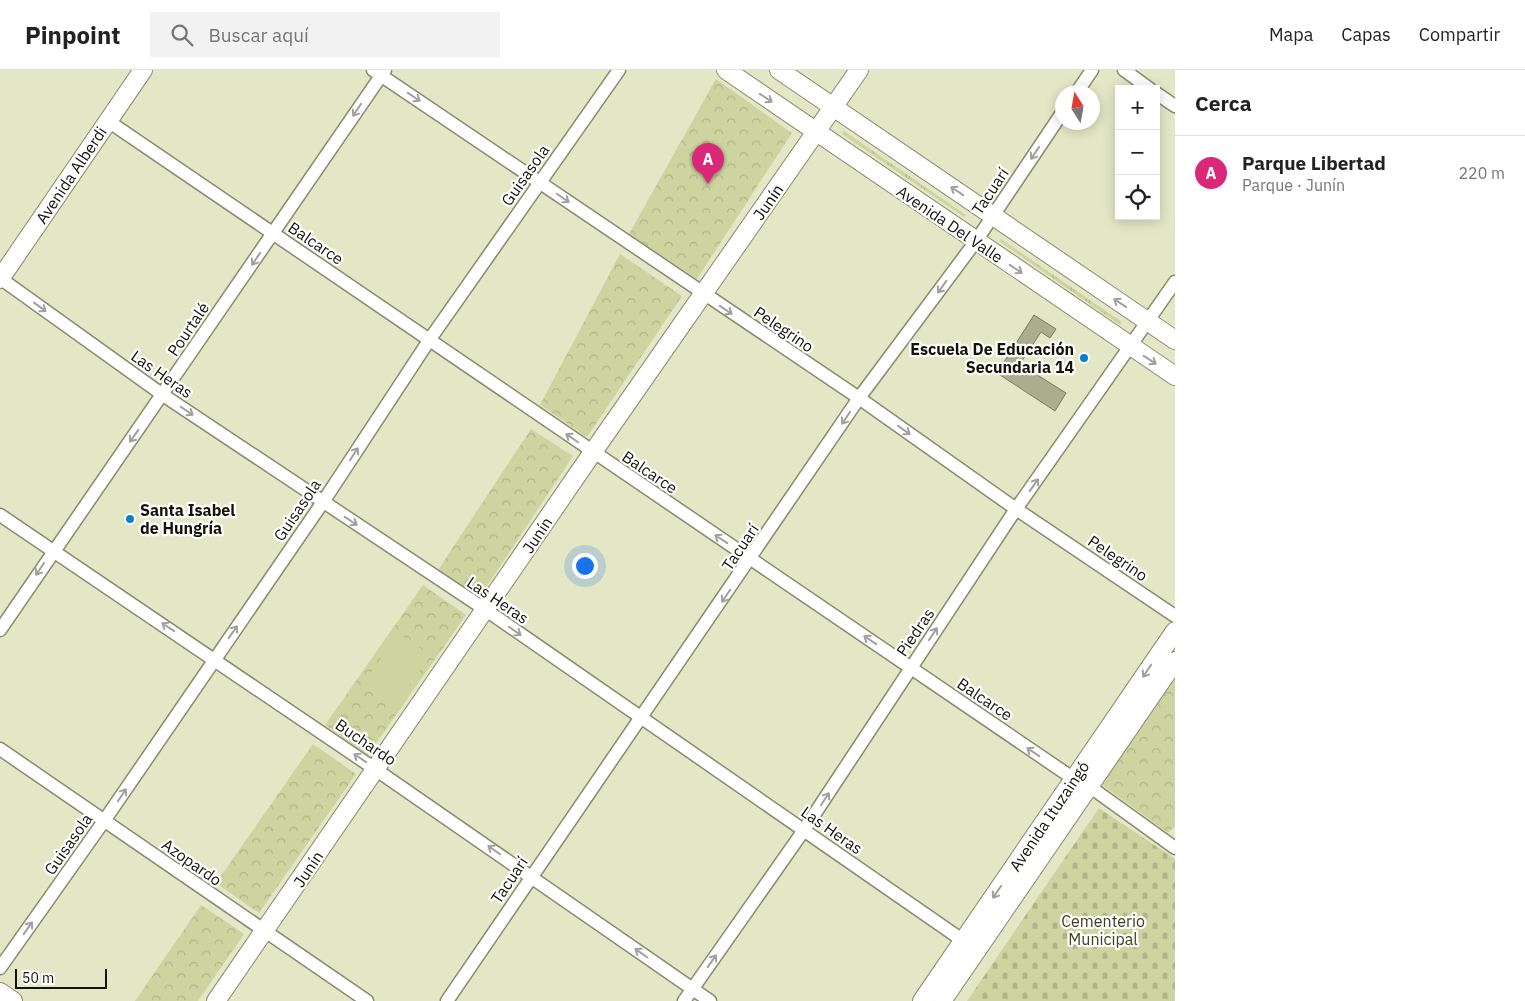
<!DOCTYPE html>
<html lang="es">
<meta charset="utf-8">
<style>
body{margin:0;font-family:"IBM Plex Sans",sans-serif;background:#f2f2f2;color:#222}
.controls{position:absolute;right:15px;top:15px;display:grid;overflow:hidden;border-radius:0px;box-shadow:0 2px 12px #0003}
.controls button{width:45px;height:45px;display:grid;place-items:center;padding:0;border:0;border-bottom:1px solid #e0e0e0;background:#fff;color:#222;font:25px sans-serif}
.compass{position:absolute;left:1055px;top:15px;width:45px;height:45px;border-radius:50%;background:#fff;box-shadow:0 2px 12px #0003;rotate:349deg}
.scale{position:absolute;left:15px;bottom:12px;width:92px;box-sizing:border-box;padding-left:5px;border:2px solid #121408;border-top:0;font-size:14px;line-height:18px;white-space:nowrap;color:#121408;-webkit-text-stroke:4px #fff;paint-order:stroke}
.you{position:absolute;left:584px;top:495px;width:18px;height:18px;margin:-12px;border:4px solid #fff;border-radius:50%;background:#1a73e8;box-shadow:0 0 0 8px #1a73e833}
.badge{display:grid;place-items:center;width:32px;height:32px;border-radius:50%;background:#db2777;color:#fff;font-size:16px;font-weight:700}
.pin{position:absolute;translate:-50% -41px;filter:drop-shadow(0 1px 2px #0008)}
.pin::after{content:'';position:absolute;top:26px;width:18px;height:15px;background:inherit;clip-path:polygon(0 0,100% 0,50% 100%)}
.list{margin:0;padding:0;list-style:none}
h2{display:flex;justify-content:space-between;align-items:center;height:65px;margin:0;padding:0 20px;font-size:21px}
h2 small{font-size:16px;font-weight:400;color:#767676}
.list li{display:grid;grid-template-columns:32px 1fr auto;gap:15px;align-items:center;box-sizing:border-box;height:75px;padding:0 20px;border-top:1px solid #e0e0e0}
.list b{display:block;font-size:19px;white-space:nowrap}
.list p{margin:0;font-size:16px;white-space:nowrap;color:#767676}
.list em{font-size:16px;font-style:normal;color:#767676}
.icon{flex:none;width:28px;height:28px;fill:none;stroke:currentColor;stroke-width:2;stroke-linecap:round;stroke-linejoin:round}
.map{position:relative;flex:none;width:1175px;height:931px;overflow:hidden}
header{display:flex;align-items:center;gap:30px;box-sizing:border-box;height:70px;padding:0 25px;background:#fff;border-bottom:1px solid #e0e0e0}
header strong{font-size:24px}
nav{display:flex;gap:28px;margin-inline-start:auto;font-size:18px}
.search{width:350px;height:45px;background:#f2f2f2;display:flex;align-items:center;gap:12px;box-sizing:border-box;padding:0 18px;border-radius:0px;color:#767676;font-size:19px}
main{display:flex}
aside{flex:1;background:#fff}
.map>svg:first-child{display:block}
.grass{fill:url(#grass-tufts)}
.forest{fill:url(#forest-crowns)}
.cemetery{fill:url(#cemetery-stones)}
.garden{fill:#cdd4a0}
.building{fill:#aaae8e;stroke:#797d5f}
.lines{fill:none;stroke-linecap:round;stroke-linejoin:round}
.street-casing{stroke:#878b6d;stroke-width:15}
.secondary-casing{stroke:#878b6d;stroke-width:20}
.street{stroke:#fff;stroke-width:12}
.secondary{stroke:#fff;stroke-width:18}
.oneway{stroke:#a0a19c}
.poi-dot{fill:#0481c9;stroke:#fff;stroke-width:2}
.labels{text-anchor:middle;stroke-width:4.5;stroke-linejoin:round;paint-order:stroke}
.street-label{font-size:16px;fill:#121408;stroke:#fff}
.poi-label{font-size:16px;font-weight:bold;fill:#121408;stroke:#fff;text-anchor:end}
.park-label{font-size:16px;fill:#3c401b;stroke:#fff}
</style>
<header>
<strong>Pinpoint</strong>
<div class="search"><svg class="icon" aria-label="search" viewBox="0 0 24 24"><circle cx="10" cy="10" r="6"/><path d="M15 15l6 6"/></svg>Buscar aquí</div>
<nav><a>Mapa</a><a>Capas</a><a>Compartir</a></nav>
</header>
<main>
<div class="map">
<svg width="1175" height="931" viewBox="0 0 1175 931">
<defs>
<pattern id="grass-tufts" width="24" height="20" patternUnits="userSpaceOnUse" patternTransform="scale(1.25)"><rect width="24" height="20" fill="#cdd4a0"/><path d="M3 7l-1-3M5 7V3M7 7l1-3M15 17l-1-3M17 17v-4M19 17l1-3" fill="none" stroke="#afb588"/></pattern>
<pattern id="forest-crowns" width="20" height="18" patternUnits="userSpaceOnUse" patternTransform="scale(1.25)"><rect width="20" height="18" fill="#cdd4a0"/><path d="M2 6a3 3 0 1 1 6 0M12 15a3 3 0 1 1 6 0" fill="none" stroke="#afb588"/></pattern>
<pattern id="cemetery-stones" width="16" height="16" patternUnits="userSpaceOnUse" patternTransform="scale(1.25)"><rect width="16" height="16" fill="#cdd4a0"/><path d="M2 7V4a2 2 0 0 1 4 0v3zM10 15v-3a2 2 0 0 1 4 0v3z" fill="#afb588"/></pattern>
</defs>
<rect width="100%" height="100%" fill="#e3e7c6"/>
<!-- grass -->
<g class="grass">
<path d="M 844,61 L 966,145 L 964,147 L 842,64 Z"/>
<path d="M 1001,169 L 1122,252 L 1120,255 L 999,171 Z"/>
</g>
<!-- forest -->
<g class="forest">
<path d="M 716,9 L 792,63 L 697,209 L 629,164 Z"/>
<path d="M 620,184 L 682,226 L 587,367 L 540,335 Z"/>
<path d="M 531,359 L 573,386 L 479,528 L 438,500 Z"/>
<path d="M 423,515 L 466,545 L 368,685 L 325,655 Z"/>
<path d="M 1175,602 L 1175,756 L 1168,763 L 1101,714 Z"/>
<path d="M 313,674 L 356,704 L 259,843 L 216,813 Z"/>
<path d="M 201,835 L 244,864 L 198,931 L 135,931 Z"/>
</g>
<!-- cemetery -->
<path class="cemetery" d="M 1099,738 L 1175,789 L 1175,931 L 967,931 Z"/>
<!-- garden -->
<path class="garden" d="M 398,563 L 430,585 L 397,633 L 365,611 Z"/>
<!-- building -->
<path class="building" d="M 1034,245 L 1056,259 L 1050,268 L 1041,262 L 1020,294 L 1066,323 L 1055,341 L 997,303 Z"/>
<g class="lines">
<!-- street casing -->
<g class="street-casing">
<g id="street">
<path d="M 373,0 L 859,328 L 1016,439 L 1175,546"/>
<path d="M 1124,0 L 1150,19"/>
<path d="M 1077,22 L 1092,0"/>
<path d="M 1156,23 L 1175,36"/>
<path d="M 108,51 L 1074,709 L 1089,716 L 1175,778"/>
<path d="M 0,208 L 163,325 L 486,540 L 968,874"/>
<path d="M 0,445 L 375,699 L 710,931"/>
<path d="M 0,560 L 385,0"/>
<path d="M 0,679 L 367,931"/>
<path d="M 0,898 L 104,751 L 323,432 L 430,269 L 619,0"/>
<path d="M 447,931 L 859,328 L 976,171 L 1062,43"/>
<path d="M 684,931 L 804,760 L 1016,439 L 1175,212"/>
</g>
</g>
<!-- secondary casing -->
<g class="secondary-casing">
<g id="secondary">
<path d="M 726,0 L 1175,306"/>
<path d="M 779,0 L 1175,270"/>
<path d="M 0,209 L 143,0"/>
<path d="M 0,922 L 13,931"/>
<path d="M 216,931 L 593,382 L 859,0"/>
<path d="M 922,931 L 1175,561"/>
<path d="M 942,931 L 1175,591"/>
</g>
</g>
<!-- street -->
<use href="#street" class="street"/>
<!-- secondary -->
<use href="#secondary" class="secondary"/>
</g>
<!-- one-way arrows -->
<defs><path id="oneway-shaft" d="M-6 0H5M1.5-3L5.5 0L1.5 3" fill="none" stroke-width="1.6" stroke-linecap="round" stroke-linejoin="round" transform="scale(1.25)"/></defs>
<g class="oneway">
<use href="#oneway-shaft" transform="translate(414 27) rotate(34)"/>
<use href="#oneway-shaft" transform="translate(766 28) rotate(34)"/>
<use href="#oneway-shaft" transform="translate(357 40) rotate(124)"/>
<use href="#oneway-shaft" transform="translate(1035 83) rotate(124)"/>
<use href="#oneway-shaft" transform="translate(957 121) rotate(-146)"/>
<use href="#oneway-shaft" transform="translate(563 128) rotate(35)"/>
<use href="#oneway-shaft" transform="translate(256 189) rotate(124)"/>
<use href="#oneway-shaft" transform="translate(1016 199) rotate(34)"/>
<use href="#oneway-shaft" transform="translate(942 217) rotate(126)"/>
<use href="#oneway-shaft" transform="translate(1120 233) rotate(-146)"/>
<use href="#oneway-shaft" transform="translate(40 237) rotate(36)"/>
<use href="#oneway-shaft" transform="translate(726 240) rotate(34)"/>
<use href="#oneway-shaft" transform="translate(1150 290) rotate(33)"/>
<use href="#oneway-shaft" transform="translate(187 341) rotate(34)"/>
<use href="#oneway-shaft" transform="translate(846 348) rotate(124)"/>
<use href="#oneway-shaft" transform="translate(904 360) rotate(35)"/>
<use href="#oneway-shaft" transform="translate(134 366) rotate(125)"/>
<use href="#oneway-shaft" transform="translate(572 368) rotate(-145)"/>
<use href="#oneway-shaft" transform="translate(354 384) rotate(-57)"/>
<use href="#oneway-shaft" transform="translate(1034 415) rotate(-55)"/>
<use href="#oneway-shaft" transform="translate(351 451) rotate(34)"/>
<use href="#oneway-shaft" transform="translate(721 469) rotate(-146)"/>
<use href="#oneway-shaft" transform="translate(40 499) rotate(124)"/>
<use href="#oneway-shaft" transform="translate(726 526) rotate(124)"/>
<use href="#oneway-shaft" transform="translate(168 557) rotate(-146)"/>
<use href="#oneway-shaft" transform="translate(515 561) rotate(35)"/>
<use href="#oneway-shaft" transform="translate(233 562) rotate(-55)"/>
<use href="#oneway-shaft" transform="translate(933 564) rotate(-56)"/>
<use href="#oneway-shaft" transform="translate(870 570) rotate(-146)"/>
<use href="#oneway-shaft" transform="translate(1147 601) rotate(124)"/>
<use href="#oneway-shaft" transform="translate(1033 682) rotate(-146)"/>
<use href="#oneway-shaft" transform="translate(360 688) rotate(-146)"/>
<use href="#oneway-shaft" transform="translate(122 725) rotate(-56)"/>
<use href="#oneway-shaft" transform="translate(825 729) rotate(-57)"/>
<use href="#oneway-shaft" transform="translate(494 780) rotate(-145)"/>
<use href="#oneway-shaft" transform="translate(997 822) rotate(124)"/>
<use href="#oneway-shaft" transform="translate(28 858) rotate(-55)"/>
<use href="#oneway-shaft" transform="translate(641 883) rotate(-145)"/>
<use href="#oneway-shaft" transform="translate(712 891) rotate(-55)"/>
</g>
<!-- markers -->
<g class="poi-dot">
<circle cx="1084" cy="288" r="5"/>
<circle cx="130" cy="449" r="5"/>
</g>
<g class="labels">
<!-- street labels -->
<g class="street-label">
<text transform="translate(71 105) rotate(-56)" y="6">Avenida Alberdi</text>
<text transform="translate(525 105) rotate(-55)" y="6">Guisasola</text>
<text transform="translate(990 121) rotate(-56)" y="6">Tacuarí</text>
<text transform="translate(768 132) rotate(-55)" y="6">Junín</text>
<text transform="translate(950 154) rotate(34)" y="6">Avenida Del Valle</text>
<text transform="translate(316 173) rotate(34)" y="6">Balcarce</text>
<text transform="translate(188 259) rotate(-56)" y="6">Pourtalé</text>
<text transform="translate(784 259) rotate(34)" y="6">Pelegrino</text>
<text transform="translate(162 304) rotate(35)" y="6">Las Heras</text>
<text transform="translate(650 402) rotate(34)" y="6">Balcarce</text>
<text transform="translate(297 440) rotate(-56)" y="6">Guisasola</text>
<text transform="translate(537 465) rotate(-56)" y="6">Junín</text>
<text transform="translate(740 477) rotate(-56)" y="6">Tacuarí</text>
<text transform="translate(1118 488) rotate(34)" y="6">Pelegrino</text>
<text transform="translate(498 530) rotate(34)" y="6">Las Heras</text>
<text transform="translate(915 562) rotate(-56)" y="6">Piedras</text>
<text transform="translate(985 629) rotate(34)" y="6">Balcarce</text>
<text transform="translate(366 672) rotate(34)" y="6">Buchardo</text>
<text transform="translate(1049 746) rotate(-56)" y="6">Avenida Ituzaingó</text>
<text transform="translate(832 760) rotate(35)" y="6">Las Heras</text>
<text transform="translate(68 774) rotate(-55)" y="6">Guisasola</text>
<text transform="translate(192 792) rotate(35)" y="6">Azopardo</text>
<text transform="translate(308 799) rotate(-56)" y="6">Junín</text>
<text transform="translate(509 810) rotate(-56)" y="6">Tacuarí</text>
</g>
<!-- poi labels -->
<g class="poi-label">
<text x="1074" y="285">Escuela De Educación<tspan x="1074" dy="18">Secundaria 14</tspan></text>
<text x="140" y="446" text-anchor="start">Santa Isabel<tspan x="140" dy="18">de Hungría</tspan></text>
</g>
<!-- park labels -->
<g class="park-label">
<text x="1103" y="857">Cementerio<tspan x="1103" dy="18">Municipal</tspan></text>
</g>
</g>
</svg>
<div class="controls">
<button>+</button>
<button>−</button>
<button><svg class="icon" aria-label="locate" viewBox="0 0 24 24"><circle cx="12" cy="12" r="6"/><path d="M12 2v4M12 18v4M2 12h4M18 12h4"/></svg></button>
</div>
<svg class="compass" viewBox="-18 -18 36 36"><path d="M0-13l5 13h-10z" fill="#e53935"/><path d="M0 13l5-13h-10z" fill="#767676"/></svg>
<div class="scale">50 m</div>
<div class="you"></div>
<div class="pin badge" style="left:708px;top:114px">A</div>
</div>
<aside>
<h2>Cerca<small></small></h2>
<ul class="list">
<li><span class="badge">A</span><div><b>Parque Libertad</b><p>Parque · Junín</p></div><em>220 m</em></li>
</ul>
</aside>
</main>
